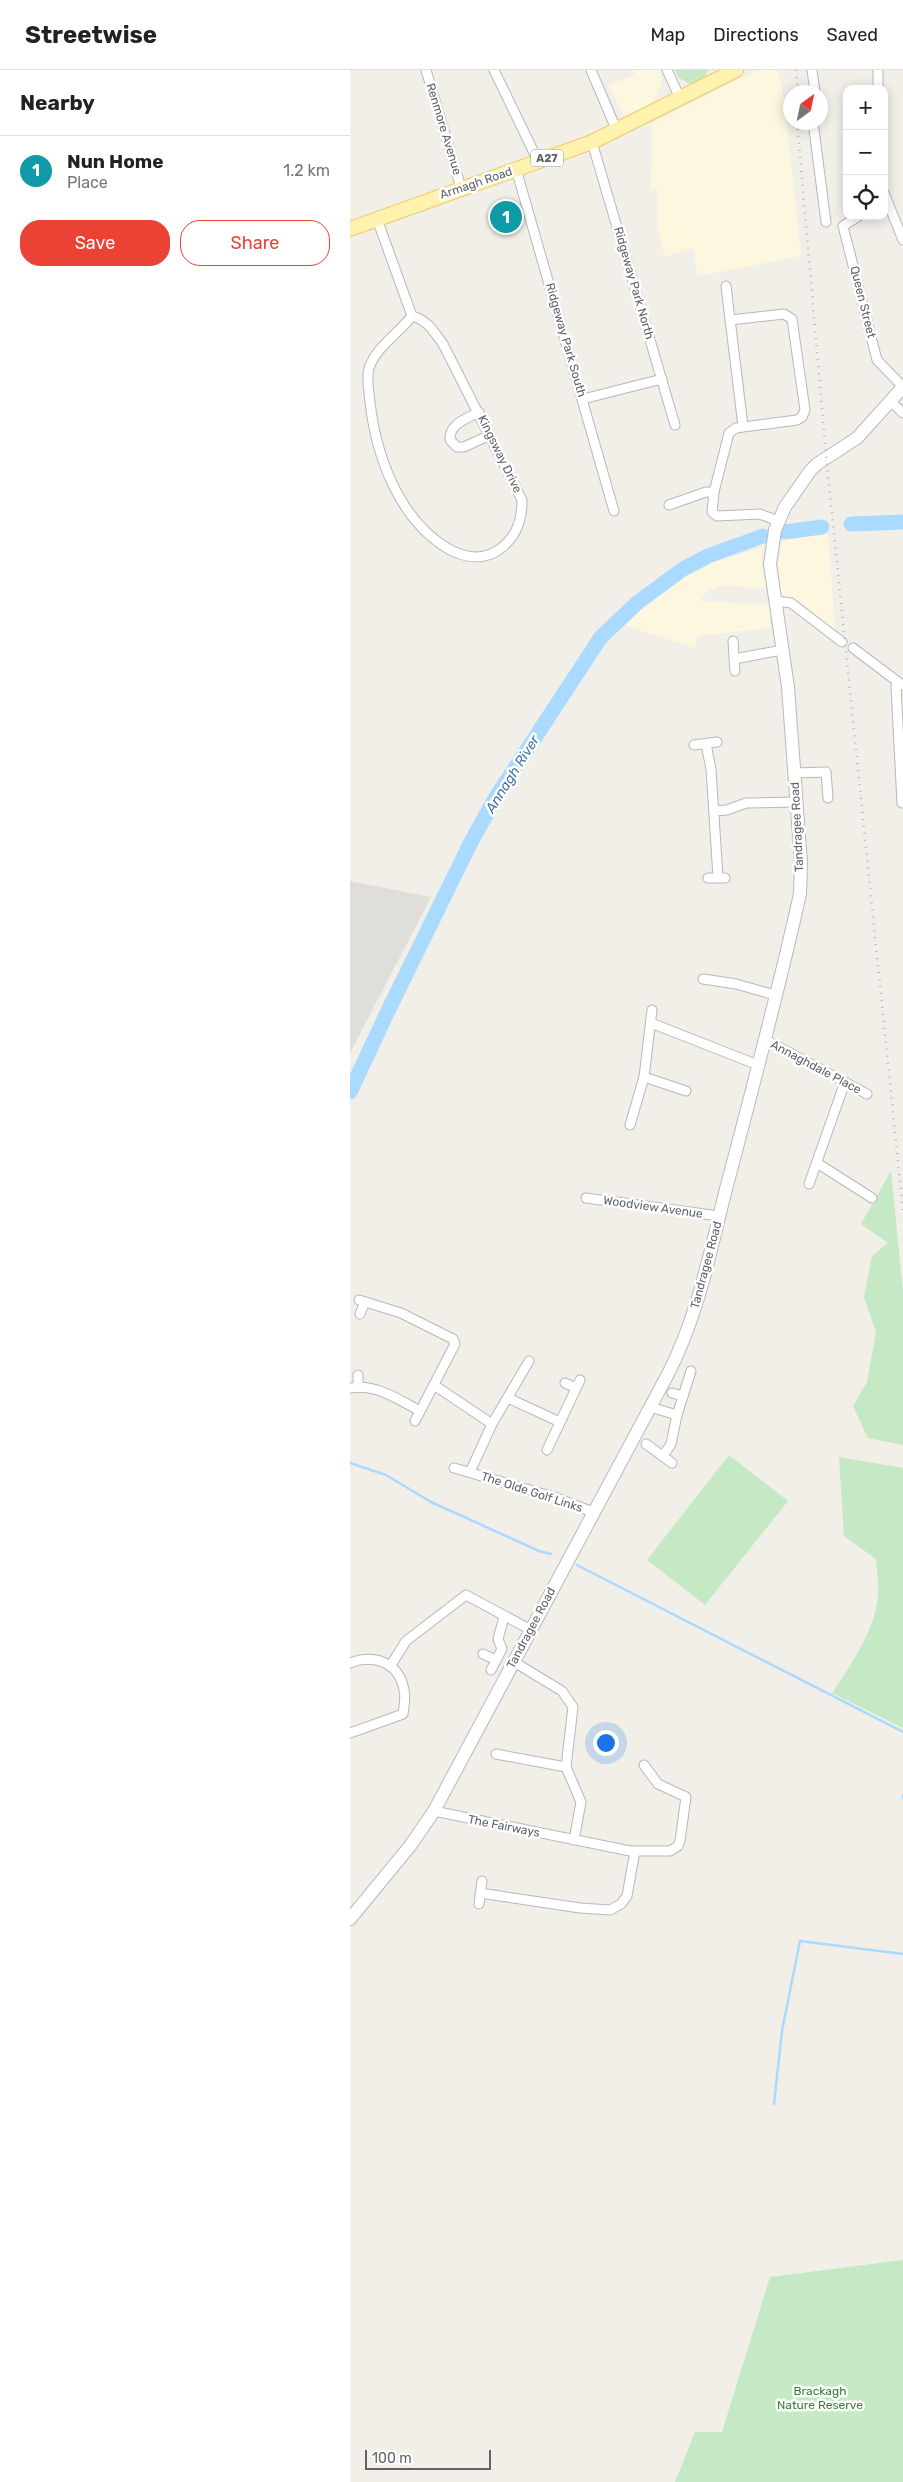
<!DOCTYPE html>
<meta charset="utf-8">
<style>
body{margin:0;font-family:Rubik,sans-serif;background:#f2f2f2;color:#222}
.controls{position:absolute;right:15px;top:15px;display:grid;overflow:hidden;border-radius:10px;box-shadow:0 2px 12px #0003}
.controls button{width:45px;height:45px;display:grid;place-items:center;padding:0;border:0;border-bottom:1px solid #e0e0e0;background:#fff;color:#222;font:25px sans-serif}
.compass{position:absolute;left:433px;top:15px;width:45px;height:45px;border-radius:50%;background:#fff;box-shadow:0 2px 12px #0003;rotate:33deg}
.scale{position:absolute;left:15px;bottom:12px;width:126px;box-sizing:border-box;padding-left:5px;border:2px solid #5f6368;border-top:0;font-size:14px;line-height:18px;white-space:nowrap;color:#5f6368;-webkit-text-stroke:4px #fff;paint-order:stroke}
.you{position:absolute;left:255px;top:1672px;width:18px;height:18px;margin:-12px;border:4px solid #fff;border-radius:50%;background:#1a73e8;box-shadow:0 0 0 8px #1a73e833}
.badge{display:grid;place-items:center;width:32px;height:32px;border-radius:50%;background:#ea4335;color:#fff;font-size:16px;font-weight:700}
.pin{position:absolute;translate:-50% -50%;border:2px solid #fff;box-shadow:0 1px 5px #0006}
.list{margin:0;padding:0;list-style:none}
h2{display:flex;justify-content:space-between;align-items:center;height:65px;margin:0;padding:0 20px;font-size:21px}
h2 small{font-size:16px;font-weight:400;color:#767676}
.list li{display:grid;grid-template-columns:32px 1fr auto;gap:15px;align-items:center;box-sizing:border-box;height:70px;padding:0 20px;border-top:1px solid #e0e0e0}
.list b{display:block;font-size:19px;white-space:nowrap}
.list p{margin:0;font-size:16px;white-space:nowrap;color:#767676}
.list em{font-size:16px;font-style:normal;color:#767676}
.actions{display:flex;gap:10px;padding:15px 20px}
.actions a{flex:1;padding:11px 0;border:1px solid #ea4335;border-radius:20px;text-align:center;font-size:18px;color:#ea4335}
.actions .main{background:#ea4335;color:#fff}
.icon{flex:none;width:28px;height:28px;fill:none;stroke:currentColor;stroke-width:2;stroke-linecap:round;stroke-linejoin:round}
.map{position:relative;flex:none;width:553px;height:2412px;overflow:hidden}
header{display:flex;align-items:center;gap:30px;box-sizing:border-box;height:70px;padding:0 25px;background:#fff;border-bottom:1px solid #e0e0e0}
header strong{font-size:24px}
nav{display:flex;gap:28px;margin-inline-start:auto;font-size:18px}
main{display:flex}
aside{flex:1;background:#fff}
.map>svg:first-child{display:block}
.commercial{fill:#fef7e0}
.industrial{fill:#e0deda}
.green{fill:#c5e8c5}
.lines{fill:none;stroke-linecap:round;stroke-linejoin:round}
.stream{stroke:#aadaff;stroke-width:2.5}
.river{stroke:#aadaff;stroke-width:15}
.street-casing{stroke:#b5b8bc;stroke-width:11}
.secondary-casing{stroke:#b6babf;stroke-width:14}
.primary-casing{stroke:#f2c960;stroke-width:16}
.street{stroke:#fff;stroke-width:9}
.secondary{stroke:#fff;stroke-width:12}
.primary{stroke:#fff2af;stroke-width:14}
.rail{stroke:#b6b7b8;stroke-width:2.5;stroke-dasharray:1 6;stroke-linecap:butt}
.labels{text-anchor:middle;stroke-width:5;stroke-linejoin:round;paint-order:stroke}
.shield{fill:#fff;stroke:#8f9295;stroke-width:1}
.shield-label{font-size:11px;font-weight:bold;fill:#5f6368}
.street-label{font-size:12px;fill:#5f6368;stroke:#fff}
.park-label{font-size:12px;fill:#348238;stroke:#fff}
.water-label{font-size:14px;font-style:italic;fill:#4174aa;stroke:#fff}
</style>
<header>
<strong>Streetwise</strong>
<nav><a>Map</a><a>Directions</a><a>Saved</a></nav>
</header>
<main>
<aside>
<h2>Nearby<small></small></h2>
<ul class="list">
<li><span class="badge" style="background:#0f9aa8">1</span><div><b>Nun Home</b><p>Place</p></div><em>1.2 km</em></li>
</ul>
<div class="actions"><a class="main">Save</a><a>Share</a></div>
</aside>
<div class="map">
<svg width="553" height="2412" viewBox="0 0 553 2412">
<rect width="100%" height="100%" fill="#f1efe8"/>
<!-- commercial -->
<g class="commercial">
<path d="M 283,0 L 310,0 L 312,12 L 303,34 L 275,48 L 259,15 L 285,5 Z"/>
<path d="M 407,0 L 428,0 L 434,29 L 451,186 L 348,206 L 343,178 L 315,187 L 308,160 L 307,120 L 301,120 L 302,54 Z"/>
<path d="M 478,463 L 485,560 L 449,531 L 430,524 L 429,517 L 428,492 L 434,465 L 438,467 Z"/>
<path d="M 412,477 L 411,490 L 416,519 L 372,515 L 356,522 L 350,531 L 419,535 L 421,558 L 347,566 L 346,578 L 276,556 L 289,536 L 331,508 L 365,492 Z"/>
</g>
<!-- industrial -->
<path class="industrial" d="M 0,811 L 81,827 L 0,983 Z"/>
<!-- green -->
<g class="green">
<path d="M 325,0 L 358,0 L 355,8 L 340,14 L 329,8 Z"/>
<path d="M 541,1101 L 553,1221 L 553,1375 L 518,1368 L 503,1336 L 517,1312 L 526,1262 L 514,1227 L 522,1186 L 538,1173 L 511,1154 Z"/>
<path d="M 379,1385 L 438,1431 L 355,1535 L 297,1490 Z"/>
<path d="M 489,1387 L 553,1398 L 553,1658 L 482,1623 C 501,1595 526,1559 528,1524 C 529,1513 527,1501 526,1489 L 494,1466 Z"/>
<path d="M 553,2190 L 553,2412 L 325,2412 L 345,2362 L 372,2362 L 420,2207 Z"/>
</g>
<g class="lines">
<!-- stream -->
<g class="stream">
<path d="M 0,1393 L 36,1405 L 81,1432 L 189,1481 L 201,1484"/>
<path d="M 227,1495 L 553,1662"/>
<path d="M 553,1725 L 553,1728"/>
<path d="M 424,2034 L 432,1961 L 450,1871 L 553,1884"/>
</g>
<!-- river -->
<g class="river">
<path d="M 501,454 L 553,452"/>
<path d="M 435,462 L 472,457"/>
<path d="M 0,1022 L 37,943 L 121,772 L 146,727 L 251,567 L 287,533 L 333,499 L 358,486 L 413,466"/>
</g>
<!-- street casing -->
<g class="street-casing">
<g id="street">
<path d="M 76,0 L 111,118"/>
<path d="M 144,0 L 188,91"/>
<path d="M 241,0 L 267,61"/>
<path d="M 317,0 L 330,28"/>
<path d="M 462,0 L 465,22"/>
<path d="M 528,19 L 528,0"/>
<path d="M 463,52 L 476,152"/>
<path d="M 242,72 L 325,355"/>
<path d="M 166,99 L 264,441"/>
<path d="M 534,123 L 553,170"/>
<path d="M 509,146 L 493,156 L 527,290 L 553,317"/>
<path d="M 27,149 L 62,246 C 78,250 84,262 93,274 L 172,430 C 172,450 167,466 150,479 C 133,491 114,488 97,478 C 49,449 26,386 20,332 C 19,322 16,308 19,298 C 27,276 48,264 62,246"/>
<path d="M 376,216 L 393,356"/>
<path d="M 380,250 L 434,244 L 442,249 L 455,340 L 452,347 L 447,350 L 386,358 L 379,363 L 364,422 L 362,442 L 367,446 L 410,444 L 428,451"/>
<path d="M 233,329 L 312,309"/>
<path d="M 540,331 L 553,343"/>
<path d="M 129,342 C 117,349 99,353 100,370 L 107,377 L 114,377 L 140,365"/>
<path d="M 319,435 L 356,422 L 364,422"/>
<path d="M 425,531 L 441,533 L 492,572"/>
<path d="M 383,571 L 385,601"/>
<path d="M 503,578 L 552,615"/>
<path d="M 384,589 L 432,580"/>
<path d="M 548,612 L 546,616 L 552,733"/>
<path d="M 356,674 L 361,699 L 368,807"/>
<path d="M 344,675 L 367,672"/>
<path d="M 444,703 L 476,702 L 478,728"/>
<path d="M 364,741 L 377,740 L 396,733 L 446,732"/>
<path d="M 358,808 L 375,808"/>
<path d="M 353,909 L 386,914 L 425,925"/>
<path d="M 301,953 L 408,995"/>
<path d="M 414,969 L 517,1024"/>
<path d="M 294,1007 L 336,1021"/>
<path d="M 280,1055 L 294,1007 L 302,940"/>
<path d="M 467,1093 L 522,1128"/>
<path d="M 459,1114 L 495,1012"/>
<path d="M 236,1128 L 369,1146"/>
<path d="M 9,1230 L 51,1243 L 103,1269 L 105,1274 L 65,1351"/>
<path d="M 10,1244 L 15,1232"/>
<path d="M 8,1305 L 8,1317"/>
<path d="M 215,1313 L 226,1318"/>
<path d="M 84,1315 L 142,1354"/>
<path d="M 1,1318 C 26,1314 48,1329 70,1341"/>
<path d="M 322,1323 L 333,1326"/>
<path d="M 158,1328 L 210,1352"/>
<path d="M 300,1337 L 327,1345 L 321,1374 L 313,1386"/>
<path d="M 327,1345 L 341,1301"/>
<path d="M 296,1374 L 322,1393"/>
<path d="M 197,1380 L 230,1310"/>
<path d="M 104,1398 L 204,1427 L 243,1442"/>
<path d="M 120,1402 L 142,1354 L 179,1291"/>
<path d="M 133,1584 L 146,1590"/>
<path d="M 164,1592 L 212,1621 L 223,1637 L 216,1697 L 231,1732 L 224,1770"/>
<path d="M 0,1593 C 24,1584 49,1592 54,1620 C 56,1627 54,1636 53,1644 L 0,1663"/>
<path d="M 41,1595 L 56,1571 L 116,1525 L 181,1560"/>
<path d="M 141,1600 L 152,1579 L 148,1569 L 154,1547"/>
<path d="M 146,1684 L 216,1697"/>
<path d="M 84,1741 L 280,1781 L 320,1781 L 328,1776 L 330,1771 L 336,1727 L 308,1714 L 294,1695"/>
<path d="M 130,1823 L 230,1838 L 260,1840 L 271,1834 L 277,1826 L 285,1781"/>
<path d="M 129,1834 L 132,1811"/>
</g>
</g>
<!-- secondary casing -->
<g class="secondary-casing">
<path id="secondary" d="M 0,1849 L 60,1776 L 84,1741 L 318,1304 C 348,1246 360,1182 376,1119 C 402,1021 428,923 450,824 L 451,793 L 438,617 L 420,494 L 425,460 L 435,437 L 460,401 L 467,394 L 507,368 L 553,317"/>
</g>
<!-- primary casing -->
<g class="primary-casing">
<path id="primary" d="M 0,159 L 242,72 L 386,0"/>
</g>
<!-- street -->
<use href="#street" class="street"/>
<!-- secondary -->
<use href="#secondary" class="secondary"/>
<!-- primary -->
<use href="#primary" class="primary"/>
<!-- rail -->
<g class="rail">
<path d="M 446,0 L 448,22"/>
<path d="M 447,52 L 477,395 L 553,1141"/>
</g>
</g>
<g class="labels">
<!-- shield labels -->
<rect class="shield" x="181" y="79.5" width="32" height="17" rx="4"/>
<g class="shield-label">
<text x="197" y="92">A27</text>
</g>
<!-- street labels -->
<g class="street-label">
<text transform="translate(94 59) rotate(73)" y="4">Renmore Avenue</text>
<text transform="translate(126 113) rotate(-19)" y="4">Armagh Road</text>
<text transform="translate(284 213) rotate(74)" y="4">Ridgeway Park North</text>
<text transform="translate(513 232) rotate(76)" y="4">Queen Street</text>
<text transform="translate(216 270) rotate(74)" y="4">Ridgeway Park South</text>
<text transform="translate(150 384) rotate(64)" y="4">Kingsway Drive</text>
<text transform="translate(447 757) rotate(-93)" y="4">Tandragee Road</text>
<text transform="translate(466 997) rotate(28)" y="4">Annaghdale Place</text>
<text transform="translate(303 1137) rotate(8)" y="4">Woodview Avenue</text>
<text transform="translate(356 1195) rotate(-75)" y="4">Tandragee Road</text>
<text transform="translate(182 1422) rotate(18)" y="4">The Olde Golf Links</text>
<text transform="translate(181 1558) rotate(-62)" y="4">Tandragee Road</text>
<text transform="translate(154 1756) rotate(11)" y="4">The Fairways</text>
</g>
<!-- park labels -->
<g class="park-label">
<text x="470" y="2325">Brackagh<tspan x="470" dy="14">Nature Reserve</tspan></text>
</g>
<!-- water labels -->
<g class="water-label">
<text transform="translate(162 704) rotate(-58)" y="5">Annagh River</text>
</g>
</g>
</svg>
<div class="controls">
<button>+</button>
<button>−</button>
<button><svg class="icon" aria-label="locate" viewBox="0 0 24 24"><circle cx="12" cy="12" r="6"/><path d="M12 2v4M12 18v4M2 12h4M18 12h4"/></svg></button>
</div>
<svg class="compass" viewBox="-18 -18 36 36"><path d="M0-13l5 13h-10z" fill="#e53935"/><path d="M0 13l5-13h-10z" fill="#767676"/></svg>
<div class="scale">100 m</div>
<div class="you"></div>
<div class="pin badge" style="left:156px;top:147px;background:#0f9aa8">1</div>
</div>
</main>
